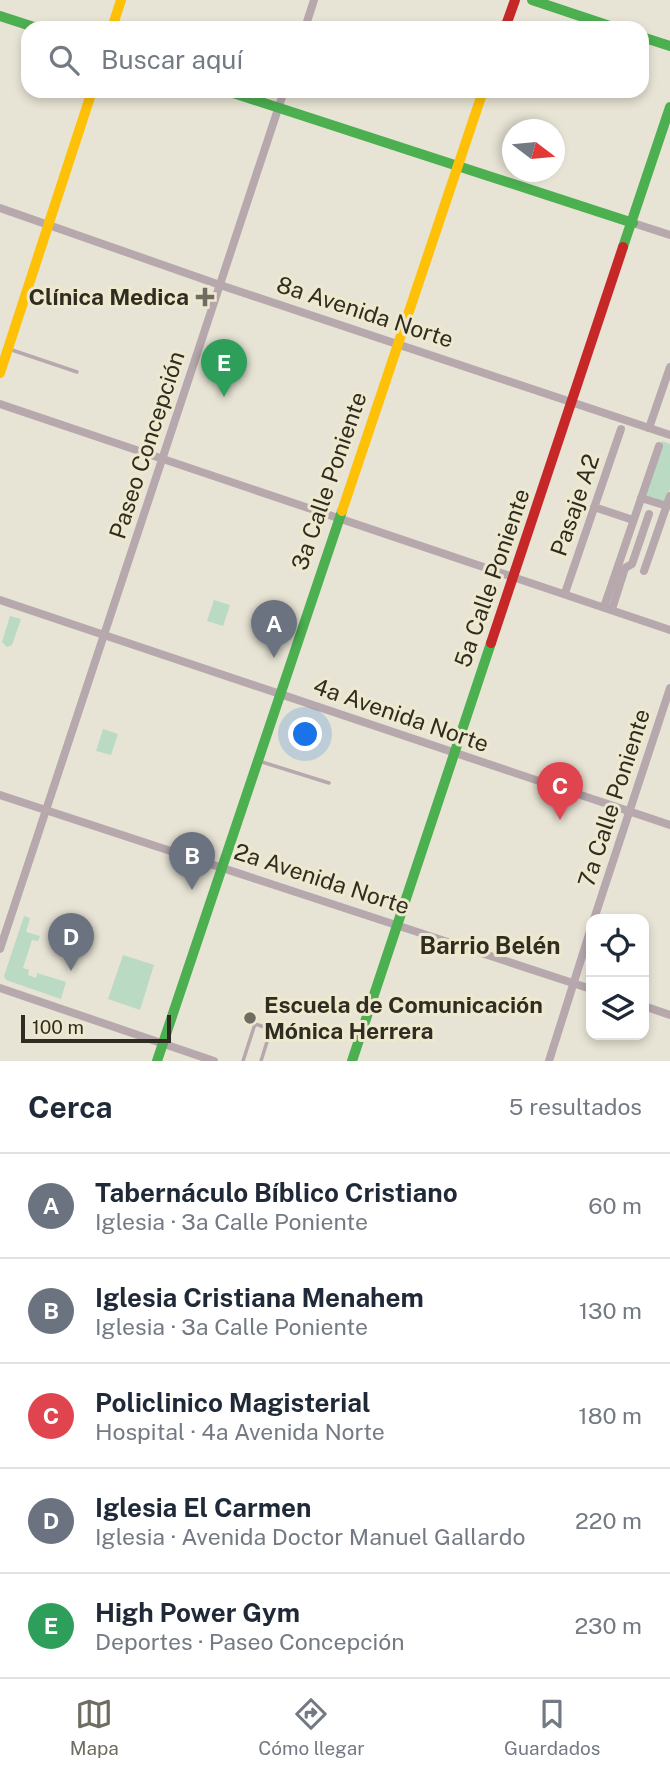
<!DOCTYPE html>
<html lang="es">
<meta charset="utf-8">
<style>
body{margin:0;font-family:"Public Sans",sans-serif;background:#f6f6f7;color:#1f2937}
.controls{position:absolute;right:21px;bottom:21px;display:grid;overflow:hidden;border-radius:14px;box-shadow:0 4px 10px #0003}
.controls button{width:63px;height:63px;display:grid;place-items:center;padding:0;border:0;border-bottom:2px solid #e0e1e3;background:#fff;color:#1f2937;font:35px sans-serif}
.compass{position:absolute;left:502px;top:119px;width:63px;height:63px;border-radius:50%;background:#fff;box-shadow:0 4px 10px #0003;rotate:106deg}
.scale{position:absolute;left:21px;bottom:18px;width:150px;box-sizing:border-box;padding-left:7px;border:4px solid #2f2d22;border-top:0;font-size:19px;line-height:24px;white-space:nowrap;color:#2f2d22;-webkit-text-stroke:5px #eee9ce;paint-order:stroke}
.you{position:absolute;left:306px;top:735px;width:24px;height:24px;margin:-18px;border:5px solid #fff;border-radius:50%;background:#1a73e8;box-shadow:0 0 0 10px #1a73e833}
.badge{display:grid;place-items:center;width:46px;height:46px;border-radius:50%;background:#6f6d61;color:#fff;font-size:23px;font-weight:700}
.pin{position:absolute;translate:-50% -58px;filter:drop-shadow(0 2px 4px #0008)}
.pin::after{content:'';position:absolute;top:37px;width:24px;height:21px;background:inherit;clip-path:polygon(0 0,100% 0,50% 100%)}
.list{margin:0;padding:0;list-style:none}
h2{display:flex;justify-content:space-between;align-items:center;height:91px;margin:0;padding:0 28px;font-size:30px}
h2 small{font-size:23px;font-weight:400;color:#747a83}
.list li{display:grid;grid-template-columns:46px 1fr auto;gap:21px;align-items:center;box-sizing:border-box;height:105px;padding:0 28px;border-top:2px solid #e0e1e3}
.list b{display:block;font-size:26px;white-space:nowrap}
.list p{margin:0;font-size:23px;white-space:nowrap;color:#747a83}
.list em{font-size:23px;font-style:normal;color:#747a83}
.icon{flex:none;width:38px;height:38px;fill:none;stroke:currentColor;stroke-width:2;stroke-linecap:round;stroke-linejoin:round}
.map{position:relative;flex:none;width:670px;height:1061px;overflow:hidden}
.search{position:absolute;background:#fff;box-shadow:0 4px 10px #0003;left:21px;right:21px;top:21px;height:77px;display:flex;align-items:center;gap:18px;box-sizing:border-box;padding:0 24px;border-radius:21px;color:#747a83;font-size:26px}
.sheet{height:616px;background:#fff}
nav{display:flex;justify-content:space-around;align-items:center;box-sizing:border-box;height:98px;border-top:2px solid #e0e1e3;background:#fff;font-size:19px;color:#747a83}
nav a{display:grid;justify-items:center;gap:4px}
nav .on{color:#6f6d61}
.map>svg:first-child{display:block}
.green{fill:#badac3}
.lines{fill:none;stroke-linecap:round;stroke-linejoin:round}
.lane{stroke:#b6a8ac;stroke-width:3.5}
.street{stroke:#b6a8ac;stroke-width:8}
.fast{stroke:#4caf50;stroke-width:10}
.slow{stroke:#ffc107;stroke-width:10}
.jam{stroke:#c62828;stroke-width:10}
.poi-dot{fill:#6f6d61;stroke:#eee9ce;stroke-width:2.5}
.labels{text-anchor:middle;stroke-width:6;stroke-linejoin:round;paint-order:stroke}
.poi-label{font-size:23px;font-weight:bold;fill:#2f2d22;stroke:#eee9ce;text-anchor:end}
.street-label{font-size:23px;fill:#2f2d22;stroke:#eee9ce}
.neighbourhood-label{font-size:24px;font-weight:bold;fill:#2f2d22;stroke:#eee9ce}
</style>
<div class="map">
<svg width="670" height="1061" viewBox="0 0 670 1061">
<rect width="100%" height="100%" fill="#e7e4d5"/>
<!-- green -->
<g class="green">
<path d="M 662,441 L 670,444 L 670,489 L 665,502 L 644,495 Z"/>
<path d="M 214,600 L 230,605 L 223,626 L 207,621 Z"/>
<path d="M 10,616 L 21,619 L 12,645 L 7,647 L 2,642 Z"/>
<path d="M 103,729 L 118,734 L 111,755 L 96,751 Z"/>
<path d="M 24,916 L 30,918 L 26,932 L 40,936 L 38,941 L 32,940 L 23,968 L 29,970 L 28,975 L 36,978 L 37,973 L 66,982 L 61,999 L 6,980 L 4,976 Z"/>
<path d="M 123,955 L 154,965 L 140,1010 L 108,999 Z"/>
</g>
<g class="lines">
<!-- lane -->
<g class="lane">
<path d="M 9,349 L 77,372"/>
<path d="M 259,761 L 329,783"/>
<path d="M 243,1061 L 255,1024 L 271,1029 L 261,1061"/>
</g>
<!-- street -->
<g class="street">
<path d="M 305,28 L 314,0"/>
<path d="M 0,208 L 220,285 L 670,435"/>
<path d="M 633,223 L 670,235"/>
<path d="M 0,404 L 670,630"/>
<path d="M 649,428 L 670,367"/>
<path d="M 641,498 L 667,506"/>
<path d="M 594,507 L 633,520"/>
<path d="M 644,571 L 670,496"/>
<path d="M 565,593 L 621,429"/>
<path d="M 0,600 L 670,825"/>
<path d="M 604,607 L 659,446"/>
<path d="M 612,609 L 625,568 L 632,564 L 649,514"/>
<path d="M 0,795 L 591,989"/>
<path d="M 594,919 L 670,688"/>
<path d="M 0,949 L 284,91"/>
<path d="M 0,988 L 214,1061"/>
<path d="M 644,1006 L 670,1015"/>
<path d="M 549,1061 L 591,928"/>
</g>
<!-- fast -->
<g class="fast">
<path d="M 532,0 L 616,28"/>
<path d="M 0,16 L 37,28"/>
<path d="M 642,37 L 670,46"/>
<path d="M 227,91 L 633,223"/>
<path d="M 623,247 L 670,107"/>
<path d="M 157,1061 L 342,511"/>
<path d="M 352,1061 L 491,643"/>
</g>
<!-- slow -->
<g class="slow">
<path d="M 112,28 L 121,0"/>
<path d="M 0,373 L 92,91"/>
<path d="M 342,511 L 483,91"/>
</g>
<!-- jam -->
<g class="jam">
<path d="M 505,28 L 515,0"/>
<path d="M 491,643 L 623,247"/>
</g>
</g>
<!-- markers -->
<g class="poi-dot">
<path d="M201.5 286.5h7v7h7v7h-7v7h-7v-7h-7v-7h7z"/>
<circle cx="250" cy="1018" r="7"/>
</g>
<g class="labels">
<!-- poi labels -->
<g class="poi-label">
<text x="189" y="305">Clínica Medica</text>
<text x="264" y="1013" text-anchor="start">Escuela de Comunicación<tspan x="264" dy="26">Mónica Herrera</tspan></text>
</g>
<!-- street labels -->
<g class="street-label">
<text transform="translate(365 312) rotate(18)" y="8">8a Avenida Norte</text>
<text transform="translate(147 445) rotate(-72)" y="8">Paseo Concepción</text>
<text transform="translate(329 481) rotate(-71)" y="8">3a Calle Poniente</text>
<text transform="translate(575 505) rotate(-71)" y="8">Pasaje A2</text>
<text transform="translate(492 578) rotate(-71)" y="8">5a Calle Poniente</text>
<text transform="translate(401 715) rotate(19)" y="8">4a Avenida Norte</text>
<text transform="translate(614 798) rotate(-72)" y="8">7a Calle Poniente</text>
<text transform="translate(322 879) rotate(18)" y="8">2a Avenida Norte</text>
</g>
<!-- neighbourhood labels -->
<g class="neighbourhood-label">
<text x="490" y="954">Barrio Belén</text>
</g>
</g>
</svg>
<div class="controls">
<button><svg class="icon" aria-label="locate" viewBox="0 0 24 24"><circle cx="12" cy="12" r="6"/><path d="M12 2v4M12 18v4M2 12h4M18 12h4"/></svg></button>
<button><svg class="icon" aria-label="layers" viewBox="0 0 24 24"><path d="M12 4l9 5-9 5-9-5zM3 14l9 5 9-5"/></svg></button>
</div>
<svg class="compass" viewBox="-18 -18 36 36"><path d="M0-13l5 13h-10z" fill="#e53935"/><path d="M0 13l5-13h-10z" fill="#747a83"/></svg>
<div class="scale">100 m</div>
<div class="you"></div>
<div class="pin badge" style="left:274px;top:658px;background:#6b7280">A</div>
<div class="pin badge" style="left:192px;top:890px;background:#6b7280">B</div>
<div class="pin badge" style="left:560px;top:820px;background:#e0444e">C</div>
<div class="pin badge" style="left:71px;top:971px;background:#6b7280">D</div>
<div class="pin badge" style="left:224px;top:397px;background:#2e9e5b">E</div>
<div class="search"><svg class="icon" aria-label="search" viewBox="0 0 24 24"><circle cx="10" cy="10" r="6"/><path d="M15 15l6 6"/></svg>Buscar aquí</div>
</div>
<section class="sheet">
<h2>Cerca<small>5 resultados</small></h2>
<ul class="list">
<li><span class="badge" style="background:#6b7280">A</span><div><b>Tabernáculo Bíblico Cristiano</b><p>Iglesia · 3a Calle Poniente</p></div><em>60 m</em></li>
<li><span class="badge" style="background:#6b7280">B</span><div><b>Iglesia Cristiana Menahem</b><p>Iglesia · 3a Calle Poniente</p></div><em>130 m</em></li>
<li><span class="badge" style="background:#e0444e">C</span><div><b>Policlinico Magisterial</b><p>Hospital · 4a Avenida Norte</p></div><em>180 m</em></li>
<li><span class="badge" style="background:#6b7280">D</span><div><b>Iglesia El Carmen</b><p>Iglesia · Avenida Doctor Manuel Gallardo</p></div><em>220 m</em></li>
<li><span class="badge" style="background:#2e9e5b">E</span><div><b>High Power Gym</b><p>Deportes · Paseo Concepción</p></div><em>230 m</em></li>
</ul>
</section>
<nav>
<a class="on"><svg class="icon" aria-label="map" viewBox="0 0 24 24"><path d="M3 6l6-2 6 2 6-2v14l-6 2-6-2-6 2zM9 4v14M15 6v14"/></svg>Mapa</a>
<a><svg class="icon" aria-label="directions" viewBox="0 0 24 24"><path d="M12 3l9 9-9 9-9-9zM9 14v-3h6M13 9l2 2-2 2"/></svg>Cómo llegar</a>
<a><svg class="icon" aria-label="saved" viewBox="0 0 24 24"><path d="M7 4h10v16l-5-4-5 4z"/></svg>Guardados</a>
</nav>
